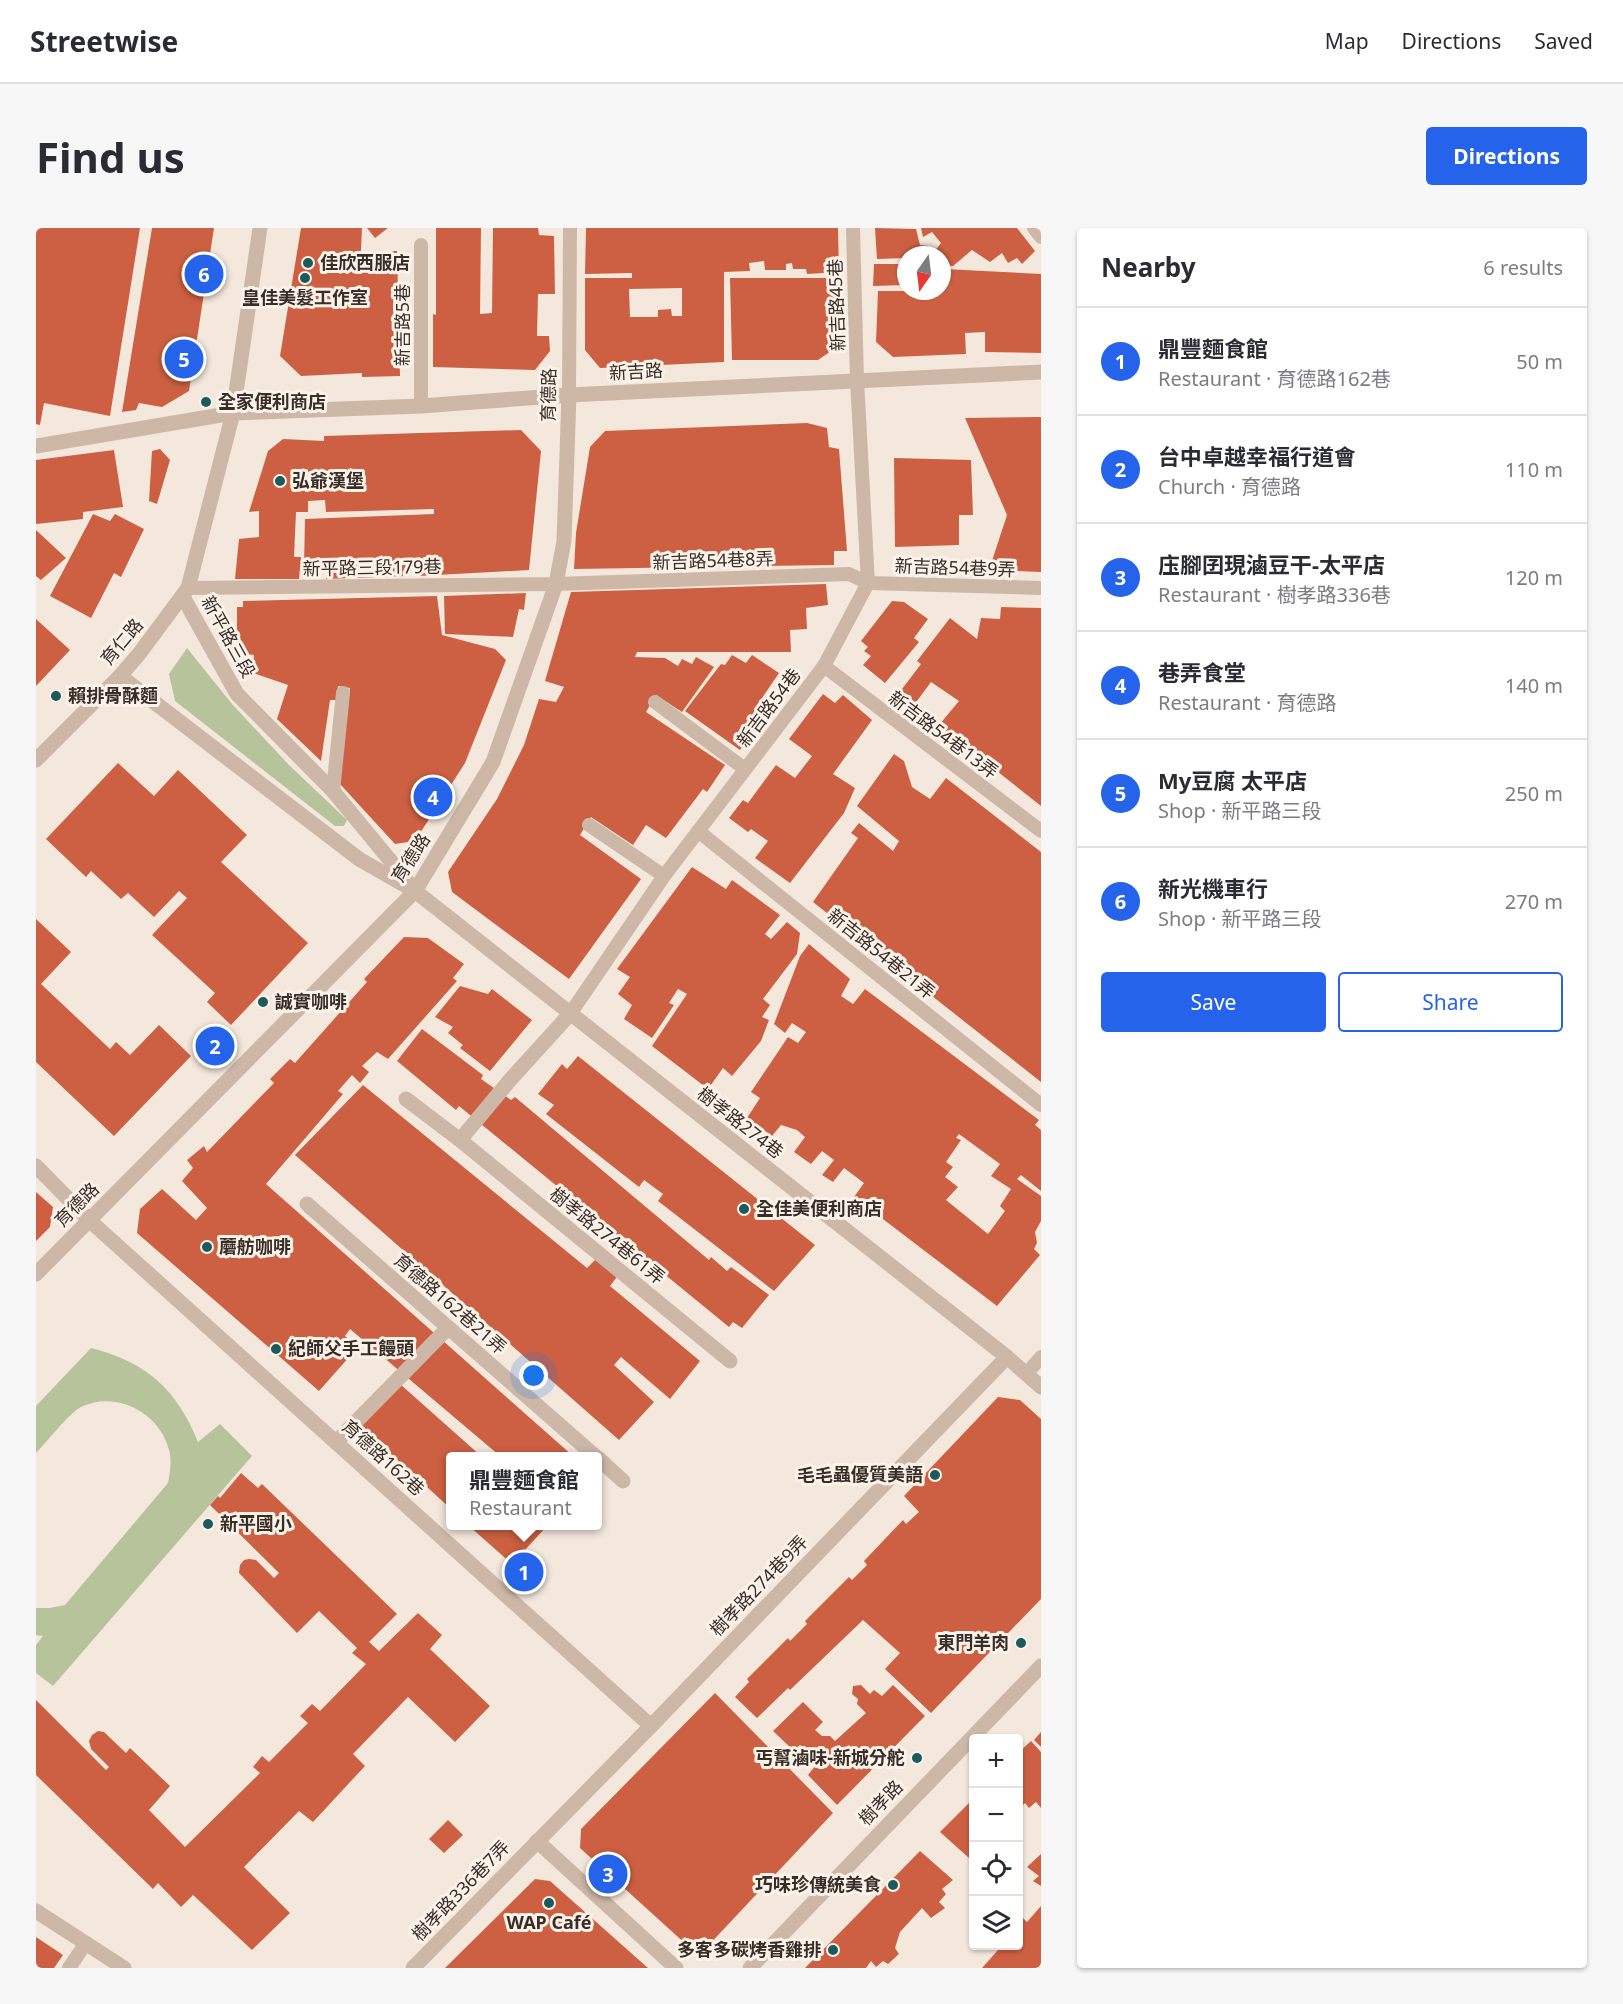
<!DOCTYPE html>
<meta charset="utf-8">
<style>
body{margin:0;font-family:"Noto Sans","Noto Sans TC",sans-serif;background:#f7f7f7;color:#2b2b33}
.controls{position:absolute;right:18px;bottom:18px;display:grid;overflow:hidden;border-radius:6px;box-shadow:0 2px 4px #0004}
.controls button{width:54px;height:54px;display:grid;place-items:center;padding:0;border:0;border-bottom:2px solid #e1e1e2;background:#fff;color:#2b2b33;font:30px sans-serif}
.compass{position:absolute;left:861px;top:18px;width:54px;height:54px;border-radius:50%;background:#fff;box-shadow:0 2px 4px #0004;rotate:194deg}
.you{position:absolute;left:498px;top:1148px;width:21px;height:21px;margin:-15px;border:4px solid #fff;border-radius:50%;background:#1a73e8;box-shadow:0 0 0 9px #1a73e833}
.badge{display:grid;place-items:center;width:39px;height:39px;border-radius:50%;background:#2563eb;color:#fff;font-size:20px;font-weight:700}
.pin{position:absolute;translate:-50% -50%;border:3px solid #fff;box-shadow:0 2px 6px #0006}
.popup{position:absolute;left:410px;top:1224px;width:156px;height:78px;box-sizing:border-box;display:grid;place-content:center;border-radius:6px;background:#fff;filter:drop-shadow(0 2px 4px #0005);font-size:20px;white-space:nowrap;color:#7c7c81}
.popup b{font-size:22px;color:#2b2b33}
.popup::after{content:'';position:absolute;left:50%;top:100%;margin-left:-12px;border:12px solid transparent;border-top-color:#fff}
.list{margin:0;padding:0;list-style:none}
h2{display:flex;justify-content:space-between;align-items:center;height:78px;margin:0;padding:0 24px;font-size:26px}
h2 small{font-size:20px;font-weight:400;color:#7c7c81}
.list li{display:grid;grid-template-columns:39px 1fr auto;gap:18px;align-items:center;box-sizing:border-box;height:108px;padding:0 24px;border-top:2px solid #e1e1e2}
.list b{display:block;font-size:22px;white-space:nowrap}
.list p{margin:0;font-size:20px;white-space:nowrap;color:#7c7c81}
.list em{font-size:20px;font-style:normal;color:#7c7c81}
.actions{display:flex;gap:12px;padding:18px 24px}
.actions a{flex:1;padding:14px 0;border:2px solid #2563eb;border-radius:6px;text-align:center;font-size:21px;color:#2563eb}
.actions .main{background:#2563eb;color:#fff}
.icon{flex:none;width:33px;height:33px;fill:none;stroke:currentColor;stroke-width:2;stroke-linecap:round;stroke-linejoin:round}
.map{position:relative;flex:none;width:1005px;height:1740px;overflow:hidden;border-radius:6px}
header{display:flex;align-items:center;gap:36px;box-sizing:border-box;height:84px;padding:0 30px;background:#fff;border-bottom:2px solid #e1e1e2}
header strong{font-size:28px}
nav{display:flex;gap:33px;margin-inline-start:auto;font-size:21px}
.intro{display:flex;align-items:center;justify-content:space-between;box-sizing:border-box;height:144px;padding:0 36px}
h1{margin:0;font-size:42px}
.button{padding:15px 27px;border-radius:6px;background:#2563eb;color:#fff;font-size:21px;font-weight:700}
main{display:flex;gap:36px;padding:0 36px}
aside{flex:1;background:#fff;border-radius:6px;box-shadow:0 2px 4px #0004}
.map>svg:first-child{display:block}
.green{fill:#b7c49b}
.building{fill:#cd6042;fill-rule:evenodd}
.lines{fill:none;stroke-linecap:round;stroke-linejoin:round}
.lane{stroke:#cdb8a8;stroke-width:14}
.street{stroke:#cdb8a8;stroke-width:15}
.poi-dot{fill:#1b5b5d;stroke:#fbf2e9;stroke-width:2}
.labels{text-anchor:middle;stroke-width:6;stroke-linejoin:round;paint-order:stroke}
.poi-label{font-size:18px;font-weight:bold;fill:#392d28;stroke:#fbf2e9;text-anchor:start}
.street-label{font-size:18px;fill:#392d28;stroke:#fbf2e9}
</style>
<header>
<strong>Streetwise</strong>
<nav><a>Map</a><a>Directions</a><a>Saved</a></nav>
</header>
<div class="intro"><h1>Find us</h1><a class="button">Directions</a></div>
<main>
<div class="map">
<svg width="1005" height="1740" viewBox="0 0 1005 1740">
<rect width="100%" height="100%" fill="#f4e8dd"/>
<!-- green -->
<g class="green">
<path d="M 151,420 L 196,476 L 253,537 L 311,592 L 308,598 L 299,598 L 139,473 L 133,446 Z"/>
<path d="M 55,1120 C 111,1134 141,1162 162,1214 L 184,1196 L 216,1228 L 17,1458 L 0,1445 L 0,1417 L 7,1408 L 0,1407 L 0,1380 L 14,1380 L 29,1377 L 132,1255 C 134,1244 136,1233 133,1222 C 124,1185 80,1162 45,1179 C 34,1184 10,1215 0,1225 L 0,1178 Z"/>
</g>
<!-- building -->
<g class="building">
<path d="M 0,0 L 104,0 L 74,188 L 8,175 L 4,197 L 0,196 Z"/>
<path d="M 116,0 L 178,0 L 153,163 L 126,179 L 103,175 L 100,182 L 86,184 Z"/>
<path d="M 265,0 L 326,0 L 325,23 L 361,23 L 364,148 L 326,149 L 326,145 L 265,148 L 244,128 Z"/>
<path d="M 331,0 L 352,0 L 339,10 Z"/>
<path d="M 400,0 L 445,0 L 444,86 L 456,85 L 457,0 L 502,0 L 503,7 L 518,8 L 519,66 L 502,66 L 501,108 L 513,108 L 514,123 L 499,142 L 397,139 L 397,86 L 400,87 Z"/>
<path d="M 550,0 L 802,0 L 803,44 L 771,46 L 770,41 L 757,41 L 756,35 L 750,36 L 750,42 L 729,42 L 728,33 L 713,35 L 714,43 L 688,44 L 688,134 L 564,140 L 549,122 L 549,50 L 596,50 L 596,45 L 549,46 ZM 646,60 L 646,88 L 636,88 L 635,81 L 622,82 L 622,89 L 594,89 L 593,61 Z"/>
<path d="M 839,0 L 880,1 L 884,17 L 892,18 L 892,27 L 870,27 L 870,30 L 841,31 Z"/>
<path d="M 885,0 L 981,0 L 999,23 L 986,36 L 981,30 L 972,35 L 966,25 L 954,34 L 936,22 L 917,38 L 906,37 L 906,27 L 900,27 L 898,24 L 905,15 L 896,4 L 887,9 Z"/>
<path d="M 838,36 L 870,36 L 870,57 L 837,58 Z"/>
<path d="M 908,41 L 1005,46 L 1005,125 L 949,124 L 949,104 L 929,105 L 930,126 L 857,129 L 840,114 L 842,63 L 906,63 Z"/>
<path d="M 694,50 L 802,50 L 804,117 L 782,132 L 696,132 Z"/>
<path d="M 1005,189 L 1005,344 L 953,342 L 971,287 L 929,190 Z"/>
<path d="M 771,195 L 791,200 L 793,219 L 803,221 L 811,323 L 798,323 L 798,337 L 538,341 L 540,305 L 554,219 L 569,203 Z"/>
<path d="M 485,202 L 505,223 L 493,342 L 382,348 L 382,339 L 369,340 L 369,348 L 290,351 L 290,339 L 268,338 L 269,291 L 398,286 L 398,281 L 290,284 L 289,272 L 272,273 L 272,284 L 260,284 L 258,329 L 265,329 L 263,351 L 199,351 L 203,311 L 223,309 L 223,283 L 213,284 L 232,223 L 247,211 L 288,213 L 288,208 Z"/>
<path d="M 124,221 L 134,232 L 121,276 L 113,273 L 116,223 Z"/>
<path d="M 78,222 L 87,279 L 47,284 L 47,291 L 0,296 L 0,232 Z"/>
<path d="M 858,230 L 935,232 L 937,287 L 923,287 L 923,317 L 859,319 Z"/>
<path d="M 57,286 L 74,293 L 79,286 L 108,301 L 85,349 L 78,345 L 55,390 L 14,368 Z"/>
<path d="M 0,302 L 30,330 L 5,352 L 0,348 Z"/>
<path d="M 790,356 L 792,377 L 770,380 L 771,401 L 754,402 L 755,424 L 601,424 L 599,429 L 629,430 L 642,438 L 646,431 L 656,436 L 660,429 L 678,439 L 646,484 L 620,467 L 610,484 L 689,537 L 671,564 L 667,561 L 630,610 L 610,597 L 597,617 L 555,589 L 544,607 L 605,651 L 533,751 L 416,664 L 412,644 L 461,571 L 488,517 L 503,471 L 520,474 L 528,459 L 509,453 L 535,364 Z"/>
<path d="M 490,365 L 488,382 L 483,381 L 477,409 L 409,406 L 408,368 Z"/>
<path d="M 401,368 L 406,407 L 459,421 L 470,432 L 429,535 L 379,613 L 359,616 L 304,556 L 314,460 L 302,458 L 300,472 L 294,472 L 285,533 L 241,491 L 252,457 L 217,445 L 218,427 L 201,425 L 201,379 L 207,379 L 207,373 Z"/>
<path d="M 856,373 L 868,374 L 892,391 L 878,410 L 883,414 L 849,455 L 827,437 L 835,428 L 828,423 L 832,419 L 825,413 Z"/>
<path d="M 965,379 L 1005,380 L 1005,578 L 903,497 L 923,473 L 895,454 L 878,477 L 863,465 L 885,436 L 881,433 L 914,390 L 941,411 L 945,390 L 964,391 Z"/>
<path d="M 0,391 L 34,422 L 0,458 Z"/>
<path d="M 696,427 L 710,435 L 716,427 L 743,445 L 726,470 L 738,476 L 704,522 L 649,483 L 685,436 L 689,437 Z"/>
<path d="M 787,466 L 799,475 L 807,467 L 836,492 L 797,546 L 819,560 L 808,585 L 754,655 L 719,630 L 732,613 L 715,601 L 712,604 L 693,590 L 707,572 L 712,575 L 740,537 L 759,550 L 776,528 L 753,511 Z"/>
<path d="M 858,526 L 868,533 L 876,559 L 894,571 L 910,550 L 1005,624 L 1005,854 L 777,674 L 822,610 L 815,605 L 823,595 L 857,623 L 863,613 L 821,578 Z"/>
<path d="M 82,535 L 118,568 L 142,542 L 211,607 L 185,634 L 272,715 L 195,797 L 171,774 L 179,765 L 116,707 L 151,670 L 143,663 L 118,689 L 92,665 L 85,671 L 55,643 L 50,649 L 10,611 Z"/>
<path d="M 656,639 L 690,661 L 696,652 L 744,687 L 729,706 L 735,711 L 751,694 L 764,705 L 761,726 L 727,771 L 734,777 L 726,789 L 733,792 L 725,813 L 696,848 L 687,840 L 672,861 L 616,818 L 651,766 L 642,761 L 633,775 L 638,777 L 616,810 L 588,791 L 596,777 L 582,766 L 594,749 L 581,741 Z"/>
<path d="M 0,691 L 35,724 L 5,756 L 74,821 L 80,814 L 94,827 L 123,797 L 155,828 L 78,908 L 0,834 Z"/>
<path d="M 368,709 L 392,710 L 428,736 L 417,750 L 421,753 L 352,831 L 341,824 L 326,838 L 333,844 L 324,855 L 316,847 L 302,863 L 307,866 L 230,956 L 537,1228 L 464,1228 L 314,1101 L 309,1108 L 322,1119 L 283,1163 L 101,1005 L 104,981 L 126,961 L 160,992 L 171,980 L 146,953 L 157,940 L 151,932 L 168,918 L 171,924 L 238,855 L 234,851 L 254,831 L 259,835 L 331,754 L 328,751 Z"/>
<path d="M 773,716 L 814,751 L 805,768 L 817,776 L 829,761 L 1003,892 L 999,897 L 1005,902 L 1005,963 L 985,947 L 981,951 L 1005,968 L 1005,993 L 999,1004 L 1001,1015 L 998,1021 L 1004,1027 L 961,1078 L 818,969 L 828,955 L 808,940 L 797,954 L 786,947 L 798,932 L 786,923 L 775,936 L 758,924 L 769,909 L 761,902 L 745,897 L 736,908 L 711,890 L 724,870 L 715,864 L 752,809 L 762,815 L 770,804 L 756,795 L 749,805 L 738,796 L 764,728 ZM 923,906 L 964,936 L 955,948 L 975,961 L 964,978 L 969,983 L 952,1006 L 910,972 L 922,959 L 909,949 L 917,939 L 910,934 L 925,912 L 920,910 Z"/>
<path d="M 424,758 L 452,766 L 456,761 L 496,792 L 454,843 L 424,820 L 427,817 L 412,805 L 417,799 L 399,789 Z"/>
<path d="M 386,801 L 447,847 L 445,851 L 475,872 L 479,869 L 673,1032 L 675,1029 L 691,1043 L 695,1039 L 733,1067 L 706,1100 L 697,1094 L 693,1099 L 423,878 L 420,882 L 361,833 Z"/>
<path d="M 542,828 L 779,1017 L 738,1063 L 622,973 L 627,966 L 608,952 L 603,959 L 510,886 L 518,877 L 502,866 L 526,836 L 531,841 Z"/>
<path d="M 327,857 L 551,1040 L 562,1029 L 583,1046 L 574,1058 L 664,1133 L 634,1171 L 585,1129 L 578,1137 L 618,1174 L 583,1212 L 259,927 Z"/>
<path d="M 0,964 L 17,979 L 14,999 L 0,1013 Z"/>
<path d="M 364,1156 L 445,1228 L 414,1228 L 414,1280 L 324,1198 Z"/>
<path d="M 962,1169 L 984,1172 L 1005,1191 L 1005,1371 L 895,1485 L 849,1441 L 864,1425 L 827,1392 L 754,1462 L 752,1460 L 721,1490 L 699,1469 L 713,1454 L 711,1451 L 752,1410 L 754,1413 L 771,1396 L 769,1393 L 813,1349 L 816,1352 L 831,1337 L 828,1333 L 867,1292 L 870,1296 L 883,1284 L 868,1268 Z"/>
<path d="M 205,1245 L 222,1260 L 226,1256 L 361,1386 L 333,1414 L 343,1423 L 382,1385 L 406,1407 L 394,1421 L 454,1478 L 419,1514 L 372,1469 L 317,1526 L 329,1538 L 277,1594 L 263,1583 L 208,1639 L 254,1685 L 216,1722 L 157,1667 L 145,1679 L 122,1655 L 117,1661 L 0,1547 L 0,1472 L 70,1542 L 73,1539 L 55,1521 L 53,1513 L 56,1507 L 62,1503 L 68,1504 L 90,1525 L 94,1520 L 134,1558 L 113,1582 L 149,1619 L 224,1545 L 217,1539 L 226,1528 L 233,1534 L 272,1495 L 264,1488 L 276,1476 L 284,1483 L 330,1436 L 316,1425 L 321,1420 L 283,1383 L 261,1405 L 203,1345 L 204,1337 L 208,1332 L 213,1331 L 220,1332 L 238,1350 L 243,1345 L 174,1277 L 182,1268 L 184,1270 Z"/>
<path d="M 433,1298 L 511,1298 L 476,1336 Z"/>
<path d="M 825,1457 L 834,1466 L 838,1462 L 846,1468 L 857,1457 L 889,1488 L 801,1577 L 772,1547 L 780,1537 L 774,1531 L 775,1525 L 764,1517 L 757,1522 L 737,1503 L 767,1474 L 787,1494 L 779,1502 L 786,1508 L 794,1508 L 799,1513 L 830,1485 L 821,1476 L 822,1471 L 816,1466 L 817,1458 Z"/>
<path d="M 679,1465 L 797,1585 L 670,1720 L 653,1719 L 544,1620 L 545,1601 Z"/>
<path d="M 1005,1504 L 1005,1519 L 998,1512 Z"/>
<path d="M 995,1513 L 1005,1524 L 1005,1580 L 1000,1574 L 993,1580 L 989,1575 L 982,1583 L 982,1525 Z"/>
<path d="M 938,1570 L 938,1626 L 933,1630 L 904,1604 Z"/>
<path d="M 412,1592 L 427,1607 L 408,1625 L 393,1611 Z"/>
<path d="M 884,1623 L 917,1652 L 906,1661 L 910,1666 L 903,1674 L 909,1680 L 895,1690 L 886,1680 L 864,1704 L 859,1720 L 863,1726 L 852,1736 L 847,1733 L 840,1739 L 835,1733 L 830,1740 L 769,1740 Z"/>
<path d="M 1005,1626 L 1005,1658 L 997,1653 L 1003,1648 L 991,1639 Z"/>
<path d="M 499,1651 L 514,1653 L 612,1740 L 409,1740 Z"/>
<path d="M 1005,1678 L 1005,1740 L 946,1740 L 962,1722 L 958,1718 L 982,1718 L 982,1693 L 986,1689 L 991,1694 Z"/>
<path d="M 0,1709 L 27,1727 L 18,1740 L 0,1740 Z"/>
</g>
<g class="lines">
<!-- lane -->
<g class="lane">
<path d="M 998,0 L 1005,9"/>
<path d="M 533,167 L 534,0"/>
<path d="M 385,178 L 385,17"/>
<path d="M 152,360 L 520,356 L 813,346 L 832,355 L 1005,360"/>
<path d="M 788,438 L 1005,603"/>
<path d="M 619,474 L 709,541"/>
<path d="M 297,563 L 307,465"/>
<path d="M 553,597 L 628,648"/>
<path d="M 662,603 L 1005,877"/>
<path d="M 534,786 L 628,648 L 788,438 L 832,355 L 821,152 L 817,0"/>
<path d="M 991,1145 L 1005,1129"/>
<path d="M 33,1740 L 50,1715"/>
</g>
<!-- street -->
<g class="street">
<path d="M 0,218 L 197,185 L 385,178 L 533,167 L 1005,144"/>
<path d="M 147,369 L 201,466 L 297,563 L 372,654"/>
<path d="M 84,448 L 323,631 L 379,663 L 971,1129 L 1005,1159"/>
<path d="M 0,532 L 84,448 L 103,426 L 152,360 L 197,185 L 224,0"/>
<path d="M 370,871 L 424,912 L 694,1133"/>
<path d="M 424,912 L 474,852 L 534,786"/>
<path d="M 0,938 L 53,992 L 615,1498"/>
<path d="M 271,976 L 559,1228"/>
<path d="M 0,1046 L 379,663 L 457,534 L 520,356 L 528,313 L 533,167"/>
<path d="M 300,1214 L 412,1100"/>
<path d="M 562,1230 L 587,1253"/>
<path d="M 501,1613 L 640,1740"/>
<path d="M 0,1683 L 88,1740"/>
<path d="M 377,1740 L 615,1498 L 971,1129"/>
<path d="M 714,1740 L 1005,1438"/>
</g>
</g>
<!-- markers -->
<g class="poi-dot">
<circle cx="272" cy="35" r="6"/>
<circle cx="269" cy="50" r="6"/>
<circle cx="170" cy="174" r="6"/>
<circle cx="244" cy="253" r="6"/>
<circle cx="20" cy="468" r="6"/>
<circle cx="227" cy="774" r="6"/>
<circle cx="708" cy="981" r="6"/>
<circle cx="171" cy="1019" r="6"/>
<circle cx="240" cy="1121" r="6"/>
<circle cx="899" cy="1247" r="6"/>
<circle cx="172" cy="1296" r="6"/>
<circle cx="985" cy="1415" r="6"/>
<circle cx="881" cy="1530" r="6"/>
<circle cx="857" cy="1657" r="6"/>
<circle cx="513" cy="1675" r="6"/>
<circle cx="797" cy="1722" r="6"/>
</g>
<g class="labels">
<!-- poi labels -->
<g class="poi-label">
<text x="284" y="41">佳欣西服店</text>
<text x="269" y="76" text-anchor="middle">皇佳美髮工作室</text>
<text x="182" y="180">全家便利商店</text>
<text x="256" y="259">弘爺漢堡</text>
<text x="32" y="474">賴排骨酥麵</text>
<text x="239" y="780">誠實咖啡</text>
<text x="720" y="987">全佳美便利商店</text>
<text x="183" y="1025">蘑舫咖啡</text>
<text x="252" y="1127">紀師父手工饅頭</text>
<text x="887" y="1253" text-anchor="end">毛毛蟲優質美語</text>
<text x="184" y="1302">新平國小</text>
<text x="973" y="1421" text-anchor="end">東門羊肉</text>
<text x="869" y="1536" text-anchor="end">丐幫滷味-新城分舵</text>
<text x="845" y="1663" text-anchor="end">巧味珍傳統美食</text>
<text x="513" y="1701" text-anchor="middle">WAP Café</text>
<text x="785" y="1728" text-anchor="end">多客多碳烤香雞排</text>
</g>
<!-- street labels -->
<g class="street-label">
<text transform="translate(801 77) rotate(-92)" y="6">新吉路45巷</text>
<text transform="translate(367 97) rotate(-90)" y="6">新吉路5巷</text>
<text transform="translate(600 144) rotate(-3)" y="6">新吉路</text>
<text transform="translate(513 167) rotate(-89)" y="6">育德路</text>
<text transform="translate(677 333) rotate(-2)" y="6">新吉路54巷8弄</text>
<text transform="translate(336 340) rotate(-1)" y="6">新平路三段179巷</text>
<text transform="translate(919 340) rotate(2)" y="6">新吉路54巷9弄</text>
<text transform="translate(192 409) rotate(61)" y="6">新平路三段</text>
<text transform="translate(86 414) rotate(-50)" y="6">育仁路</text>
<text transform="translate(733 480) rotate(-53)" y="6">新吉路54巷</text>
<text transform="translate(907 507) rotate(37)" y="6">新吉路54巷13弄</text>
<text transform="translate(375 630) rotate(-57)" y="6">育德路</text>
<text transform="translate(845 726) rotate(39)" y="6">新吉路54巷21弄</text>
<text transform="translate(704 895) rotate(38)" y="6">樹孝路274巷</text>
<text transform="translate(41 977) rotate(-45)" y="6">育德路</text>
<text transform="translate(571 1008) rotate(39)" y="6">樹孝路274巷61弄</text>
<text transform="translate(414 1076) rotate(41)" y="6">育德路162巷21弄</text>
<text transform="translate(347 1230) rotate(42)" y="6">育德路162巷</text>
<text transform="translate(723 1358) rotate(-46)" y="6">樹孝路274巷9弄</text>
<text transform="translate(845 1575) rotate(-46)" y="6">樹孝路</text>
<text transform="translate(425 1663) rotate(-46)" y="6">樹孝路336巷7弄</text>
</g>
</g>
</svg>
<div class="controls">
<button>+</button>
<button>−</button>
<button><svg class="icon" aria-label="locate" viewBox="0 0 24 24"><circle cx="12" cy="12" r="6"/><path d="M12 2v4M12 18v4M2 12h4M18 12h4"/></svg></button>
<button><svg class="icon" aria-label="layers" viewBox="0 0 24 24"><path d="M12 4l9 5-9 5-9-5zM3 14l9 5 9-5"/></svg></button>
</div>
<svg class="compass" viewBox="-18 -18 36 36"><path d="M0-13l5 13h-10z" fill="#e53935"/><path d="M0 13l5-13h-10z" fill="#7c7c81"/></svg>
<div class="you"></div>
<div class="pin badge" style="left:488px;top:1344px">1</div>
<div class="popup"><b>鼎豐麵食館</b>Restaurant</div>
<div class="pin badge" style="left:179px;top:818px">2</div>
<div class="pin badge" style="left:572px;top:1646px">3</div>
<div class="pin badge" style="left:397px;top:569px">4</div>
<div class="pin badge" style="left:148px;top:131px">5</div>
<div class="pin badge" style="left:168px;top:46px">6</div>
</div>
<aside>
<h2>Nearby<small>6 results</small></h2>
<ul class="list">
<li><span class="badge">1</span><div><b>鼎豐麵食館</b><p>Restaurant · 育德路162巷</p></div><em>50 m</em></li>
<li><span class="badge">2</span><div><b>台中卓越幸福行道會</b><p>Church · 育德路</p></div><em>110 m</em></li>
<li><span class="badge">3</span><div><b>庒腳囝現滷豆干-太平店</b><p>Restaurant · 樹孝路336巷</p></div><em>120 m</em></li>
<li><span class="badge">4</span><div><b>巷弄食堂</b><p>Restaurant · 育德路</p></div><em>140 m</em></li>
<li><span class="badge">5</span><div><b>My豆腐 太平店</b><p>Shop · 新平路三段</p></div><em>250 m</em></li>
<li><span class="badge">6</span><div><b>新光機車行</b><p>Shop · 新平路三段</p></div><em>270 m</em></li>
</ul>
<div class="actions"><a class="main">Save</a><a>Share</a></div>
</aside>
</main>
